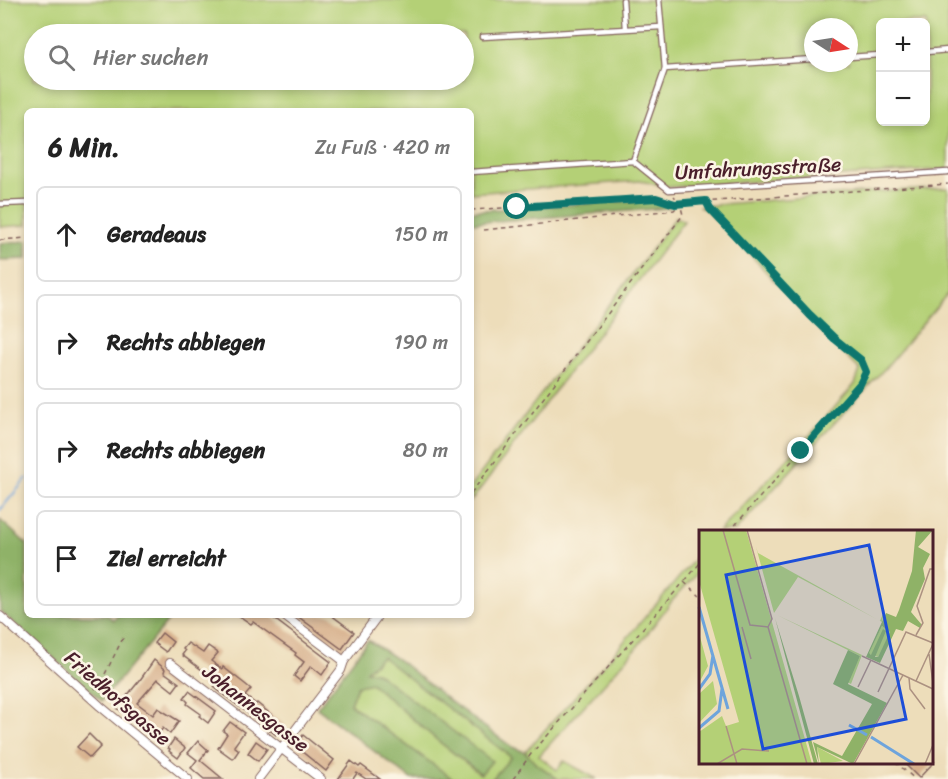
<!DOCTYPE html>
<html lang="de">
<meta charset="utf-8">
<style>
body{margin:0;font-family:Sriracha,sans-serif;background:#f2f2f2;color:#222}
.controls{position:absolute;right:18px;top:18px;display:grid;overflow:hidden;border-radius:9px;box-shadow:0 3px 9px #0003}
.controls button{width:54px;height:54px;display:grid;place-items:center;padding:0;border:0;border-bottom:2px solid #e0e0e0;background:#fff;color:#222;font:30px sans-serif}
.compass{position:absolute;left:804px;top:18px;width:54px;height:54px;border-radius:50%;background:#fff;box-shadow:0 3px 9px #0003;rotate:102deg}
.stop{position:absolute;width:18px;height:18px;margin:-14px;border:4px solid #0f766e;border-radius:50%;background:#fff}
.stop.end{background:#0f766e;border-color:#fff;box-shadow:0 2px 6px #0008}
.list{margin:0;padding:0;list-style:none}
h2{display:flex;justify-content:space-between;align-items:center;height:78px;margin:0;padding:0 24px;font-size:26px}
h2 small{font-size:20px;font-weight:400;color:#767676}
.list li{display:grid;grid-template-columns:39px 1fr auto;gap:18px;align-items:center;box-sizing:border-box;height:96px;margin:0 12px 12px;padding:0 12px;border:2px solid #e0e0e0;border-radius:9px}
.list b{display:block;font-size:22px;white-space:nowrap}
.list em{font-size:20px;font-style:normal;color:#767676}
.icon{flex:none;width:33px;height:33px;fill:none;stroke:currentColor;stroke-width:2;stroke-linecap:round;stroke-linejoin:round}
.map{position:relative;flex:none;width:948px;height:779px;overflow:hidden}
.search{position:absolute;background:#fff;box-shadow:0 3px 9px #0003;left:24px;top:24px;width:450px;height:66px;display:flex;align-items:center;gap:15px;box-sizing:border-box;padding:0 21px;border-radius:33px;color:#767676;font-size:22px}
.panel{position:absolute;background:#fff;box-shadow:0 3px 9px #0003;left:24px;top:108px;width:450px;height:510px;border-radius:9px}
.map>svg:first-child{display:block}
.green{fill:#b4d076;stroke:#7f7850;stroke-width:1.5;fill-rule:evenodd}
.forest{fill:#8fb267;stroke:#6c6849;stroke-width:1.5}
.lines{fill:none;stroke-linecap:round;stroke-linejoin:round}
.stream{stroke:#6ea4dc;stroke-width:2}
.building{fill:#d7b08c}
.lane-casing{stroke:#83625d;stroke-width:7}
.street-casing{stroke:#83625d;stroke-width:10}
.path{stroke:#83625d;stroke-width:1.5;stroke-dasharray:4.5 4.5;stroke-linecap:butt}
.lane{stroke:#fff;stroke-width:4.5}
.street{stroke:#fff;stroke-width:8}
.route{stroke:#0f766e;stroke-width:8}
.labels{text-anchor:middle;stroke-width:5;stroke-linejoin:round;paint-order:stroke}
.street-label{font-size:20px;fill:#4a1f2b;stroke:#fcf5e5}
.inset-river{fill:none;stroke:#6ea4dc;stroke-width:3}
.inset-road{fill:none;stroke:#ac9181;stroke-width:1.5}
.view{fill:#1d4ed8;fill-opacity:0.15;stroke:#1d4ed8;stroke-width:3}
.inset-edge{fill:none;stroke:#4a1f2b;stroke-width:3}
</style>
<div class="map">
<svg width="948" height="779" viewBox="0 0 948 779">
<rect width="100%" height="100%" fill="#fcf5e5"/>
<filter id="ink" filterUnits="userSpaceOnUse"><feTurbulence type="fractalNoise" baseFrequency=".0167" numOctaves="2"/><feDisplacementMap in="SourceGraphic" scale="12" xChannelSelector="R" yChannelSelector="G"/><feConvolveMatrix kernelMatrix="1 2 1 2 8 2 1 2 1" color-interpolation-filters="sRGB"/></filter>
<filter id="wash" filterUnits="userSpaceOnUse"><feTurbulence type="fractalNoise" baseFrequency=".008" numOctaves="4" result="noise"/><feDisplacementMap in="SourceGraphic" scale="24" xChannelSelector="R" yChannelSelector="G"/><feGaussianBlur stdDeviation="1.35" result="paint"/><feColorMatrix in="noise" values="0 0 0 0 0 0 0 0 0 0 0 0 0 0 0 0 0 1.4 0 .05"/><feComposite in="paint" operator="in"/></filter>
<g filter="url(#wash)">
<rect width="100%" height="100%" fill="#edddba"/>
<!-- green -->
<g class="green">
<path d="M 0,0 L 948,0 L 948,169 L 670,187 L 640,181 L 471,193 L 471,111 L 27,111 L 27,225 L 0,227 ZM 880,22 L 926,22 L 926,122 L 880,122 ZM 813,27 L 849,27 L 849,63 L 813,63 ZM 34,34 L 464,34 L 464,80 L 34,80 Z"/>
<path d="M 948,188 L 948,293 L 887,366 L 735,531 L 719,531 L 821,423 L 855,384 L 860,370 L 815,325 L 748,252 L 707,211 L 700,207 L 722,204 L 873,192 Z"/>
<path d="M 676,217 L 684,221 L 471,501 L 471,486 Z"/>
<path d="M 700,553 L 700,570 L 671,602 L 638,646 L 539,756 L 557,770 L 564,761 L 597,779 L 558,779 L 534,762 L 525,752 L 609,659 Z"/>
<path d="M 381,656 L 512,758 L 492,779 L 453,779 L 350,704 L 357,686 L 371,683 L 437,740 L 480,774 L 491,761 L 376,672 L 365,671 Z"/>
</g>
<!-- forest -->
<g class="forest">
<path d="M 656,199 L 669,208 L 471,223 L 471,211 Z"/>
<path d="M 27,241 L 27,259 L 0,260 L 0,243 Z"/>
<path d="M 0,520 L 27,544 L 27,615 L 107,615 L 114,620 L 118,615 L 173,615 L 102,701 L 0,611 Z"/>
<path d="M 368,640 L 400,661 L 451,702 L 512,747 L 525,752 L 534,762 L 558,779 L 492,779 L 511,757 L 382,657 L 366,671 L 376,672 L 492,761 L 481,774 L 437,740 L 371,683 L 357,686 L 350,704 L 453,779 L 411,779 L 317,708 Z"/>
</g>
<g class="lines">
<!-- stream -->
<path class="stream" d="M 0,510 L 27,478"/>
</g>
<g id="blocks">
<!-- building -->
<g class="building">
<path d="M 238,615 L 269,615 L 331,662 L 322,675 L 311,666 L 300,681 L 294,676 L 304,662 L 295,655 L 296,653 L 253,622 L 251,624 Z"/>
<path d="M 296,615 L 331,615 L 354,632 L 342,649 Z"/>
<path d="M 162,633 L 173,642 L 166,652 L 154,643 Z"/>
<path d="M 188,643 L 203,653 L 208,646 L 218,653 L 211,661 L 222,669 L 223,667 L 245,684 L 251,689 L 245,696 L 256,704 L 257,703 L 284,725 L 276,735 L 214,687 L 218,682 L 182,655 L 185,651 L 183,649 Z"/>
<path d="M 154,660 L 165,669 L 164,672 L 179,683 L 173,691 L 158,679 L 137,703 L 153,715 L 158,708 L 179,721 L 170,734 L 163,728 L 155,738 L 117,708 L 140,680 Z"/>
<path d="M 189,691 L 216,711 L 208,723 L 199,716 L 201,714 L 187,704 L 188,702 L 184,698 Z"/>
<path d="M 230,722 L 244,732 L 234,746 L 239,750 L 233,759 L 218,748 L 227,734 L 223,731 Z"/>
<path d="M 89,734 L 101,746 L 90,758 L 77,747 Z"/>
<path d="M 303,735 L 334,760 L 326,771 L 295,746 Z"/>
<path d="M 174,739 L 185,748 L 178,758 L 169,751 L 170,749 L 168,748 Z"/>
<path d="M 198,741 L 208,750 L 200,760 L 223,779 L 204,779 L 191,768 L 197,760 L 188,753 Z"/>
<path d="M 256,741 L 267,749 L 258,761 L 248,753 Z"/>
<path d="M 351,761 L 359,767 L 361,765 L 380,779 L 366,779 L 357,773 L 353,779 L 338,779 Z"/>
<path d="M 903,762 L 934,762 L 919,778 Z"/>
</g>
</g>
</g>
<g filter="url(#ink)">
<use href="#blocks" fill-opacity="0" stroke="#83625d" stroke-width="1.5"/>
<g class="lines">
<!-- lane casing -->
<g class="lane-casing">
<g id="lane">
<path d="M 623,0 L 625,28"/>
<path d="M 659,0 L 665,69"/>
<path d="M 482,37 L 661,27"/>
<path d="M 926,52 L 948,50"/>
<path d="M 849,57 L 880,55"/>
<path d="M 633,161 L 665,69 L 813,59"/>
<path d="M 471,172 L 633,161 L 669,190 L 948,172"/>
<path d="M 0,204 L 27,203"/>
</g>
</g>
<!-- street casing -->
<g class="street-casing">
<g id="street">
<path d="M 283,615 L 344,661"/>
<path d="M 0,616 L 100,706 L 188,779"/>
<path d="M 170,663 L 321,779"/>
<path d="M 258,779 L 341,670 L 344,661 L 376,618"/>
</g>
</g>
<!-- path -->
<g class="path">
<path d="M 707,202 L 709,209 L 810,315 L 835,340 L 861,360 L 866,372 L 860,384 L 729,532"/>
<path d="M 471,210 L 656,198 L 675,204 L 948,184"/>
<path d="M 484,230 L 674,210 L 680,204"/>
<path d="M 0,240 L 27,238"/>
<path d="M 471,493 L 683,215 L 680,203 L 674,196"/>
<path d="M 685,581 L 700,563"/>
<path d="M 95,689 L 102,680 L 124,636"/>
<path d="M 895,762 L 915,779"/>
<path d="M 513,779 L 531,754 L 684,582 L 700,596"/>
</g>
<!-- lane -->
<use href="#lane" class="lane"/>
<!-- street -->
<use href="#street" class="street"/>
</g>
</g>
<g class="lines" filter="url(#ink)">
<!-- route -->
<path class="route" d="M 517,207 L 656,198 L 675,204 L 706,201 L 710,209 L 810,315 L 835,339 L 861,360 L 866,372 L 860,384 L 801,451"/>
</g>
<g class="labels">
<!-- street labels -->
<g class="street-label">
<text transform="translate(758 168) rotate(-3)" y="7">Umfahrungsstraße</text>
<text transform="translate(118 698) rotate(41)" y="7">Friedhofsgasse</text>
<text transform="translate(256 708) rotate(38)" y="7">Johannesgasse</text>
</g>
</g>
<!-- overview -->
<g transform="translate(699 530)">
<rect width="234" height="234" fill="#edddba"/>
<path d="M 0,0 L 47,0 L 113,234 L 0,234 L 0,202 L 23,186 L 27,196 L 40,192 L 0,51 ZM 57,17 L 59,23 L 181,91 L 186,79 L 183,92 L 99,47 L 75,83 ZM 78,85 L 163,125 L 152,154 L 148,152 L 161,126 ZM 183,96 L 192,102 L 179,127 L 169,124 ZM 0,103 L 9,136 L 0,153 ZM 14,151 L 18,174 L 0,193 L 0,164 ZM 118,217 L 144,231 L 122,234 Z" fill="#b4d076"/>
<path d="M 217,0 L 234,0 L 219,17 L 231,24 L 224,38 L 226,49 L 212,82 L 223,95 L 221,98 L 209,91 L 204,101 L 197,99 L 181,133 L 167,127 L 187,83 L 197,87 L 200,80 L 213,41 ZM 183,96 L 191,102 L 179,127 L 176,127 L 187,101 L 184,99 L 172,125 L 170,123 ZM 76,88 L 100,166 L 119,234 L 115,234 ZM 149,120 L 161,126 L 149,154 L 188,173 L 154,234 L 118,217 L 120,234 L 114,212 L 143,226 L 173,174 L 134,154 Z" fill="#8fb267" fill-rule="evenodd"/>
<path class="inset-river" d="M 0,77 L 29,179M 0,159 L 11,144 L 14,125M 150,195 L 168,205M 0,198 L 20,181 L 23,159M 172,207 L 215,234"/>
<path class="inset-road" d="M 24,0 L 51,95 L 69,97M 48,0 L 73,89 L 69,97 L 108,234M 43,97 L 52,129M 217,105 L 224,93 L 218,76 L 231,39 L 234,39M 230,124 L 234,153M 163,126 L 234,159M 210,148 L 211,159 L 226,179M 217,151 L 234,114M 159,157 L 172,130M 179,162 L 207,102 L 234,113M 27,196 L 38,234M 18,234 L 43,219 L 70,221M 155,234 L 204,145M 226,234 L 234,215"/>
<path class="view" d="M 170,15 L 207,189 L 64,219 L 27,45 Z"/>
<rect width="234" height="234" class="inset-edge"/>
</g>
</svg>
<div class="controls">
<button>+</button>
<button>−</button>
</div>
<svg class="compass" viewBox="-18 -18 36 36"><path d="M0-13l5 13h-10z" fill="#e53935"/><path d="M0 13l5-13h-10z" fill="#767676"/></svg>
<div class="stop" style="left:517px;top:207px"></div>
<div class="stop end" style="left:801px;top:451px"></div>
<div class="search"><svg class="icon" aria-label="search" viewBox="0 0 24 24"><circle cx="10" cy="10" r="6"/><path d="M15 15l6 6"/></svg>Hier suchen</div>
<section class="panel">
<h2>6 Min.<small>Zu Fuß · 420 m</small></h2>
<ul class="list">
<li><svg class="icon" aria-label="ahead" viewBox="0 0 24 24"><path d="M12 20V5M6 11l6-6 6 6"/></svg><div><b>Geradeaus</b></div><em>150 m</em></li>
<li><svg class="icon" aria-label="right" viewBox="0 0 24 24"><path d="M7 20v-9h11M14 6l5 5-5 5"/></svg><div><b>Rechts abbiegen</b></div><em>190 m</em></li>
<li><svg class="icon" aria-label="right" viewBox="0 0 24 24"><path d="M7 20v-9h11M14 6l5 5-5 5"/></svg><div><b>Rechts abbiegen</b></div><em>80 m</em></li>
<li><svg class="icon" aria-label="arrive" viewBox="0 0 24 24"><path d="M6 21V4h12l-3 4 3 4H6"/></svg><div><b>Ziel erreicht</b></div></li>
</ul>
</section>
</div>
